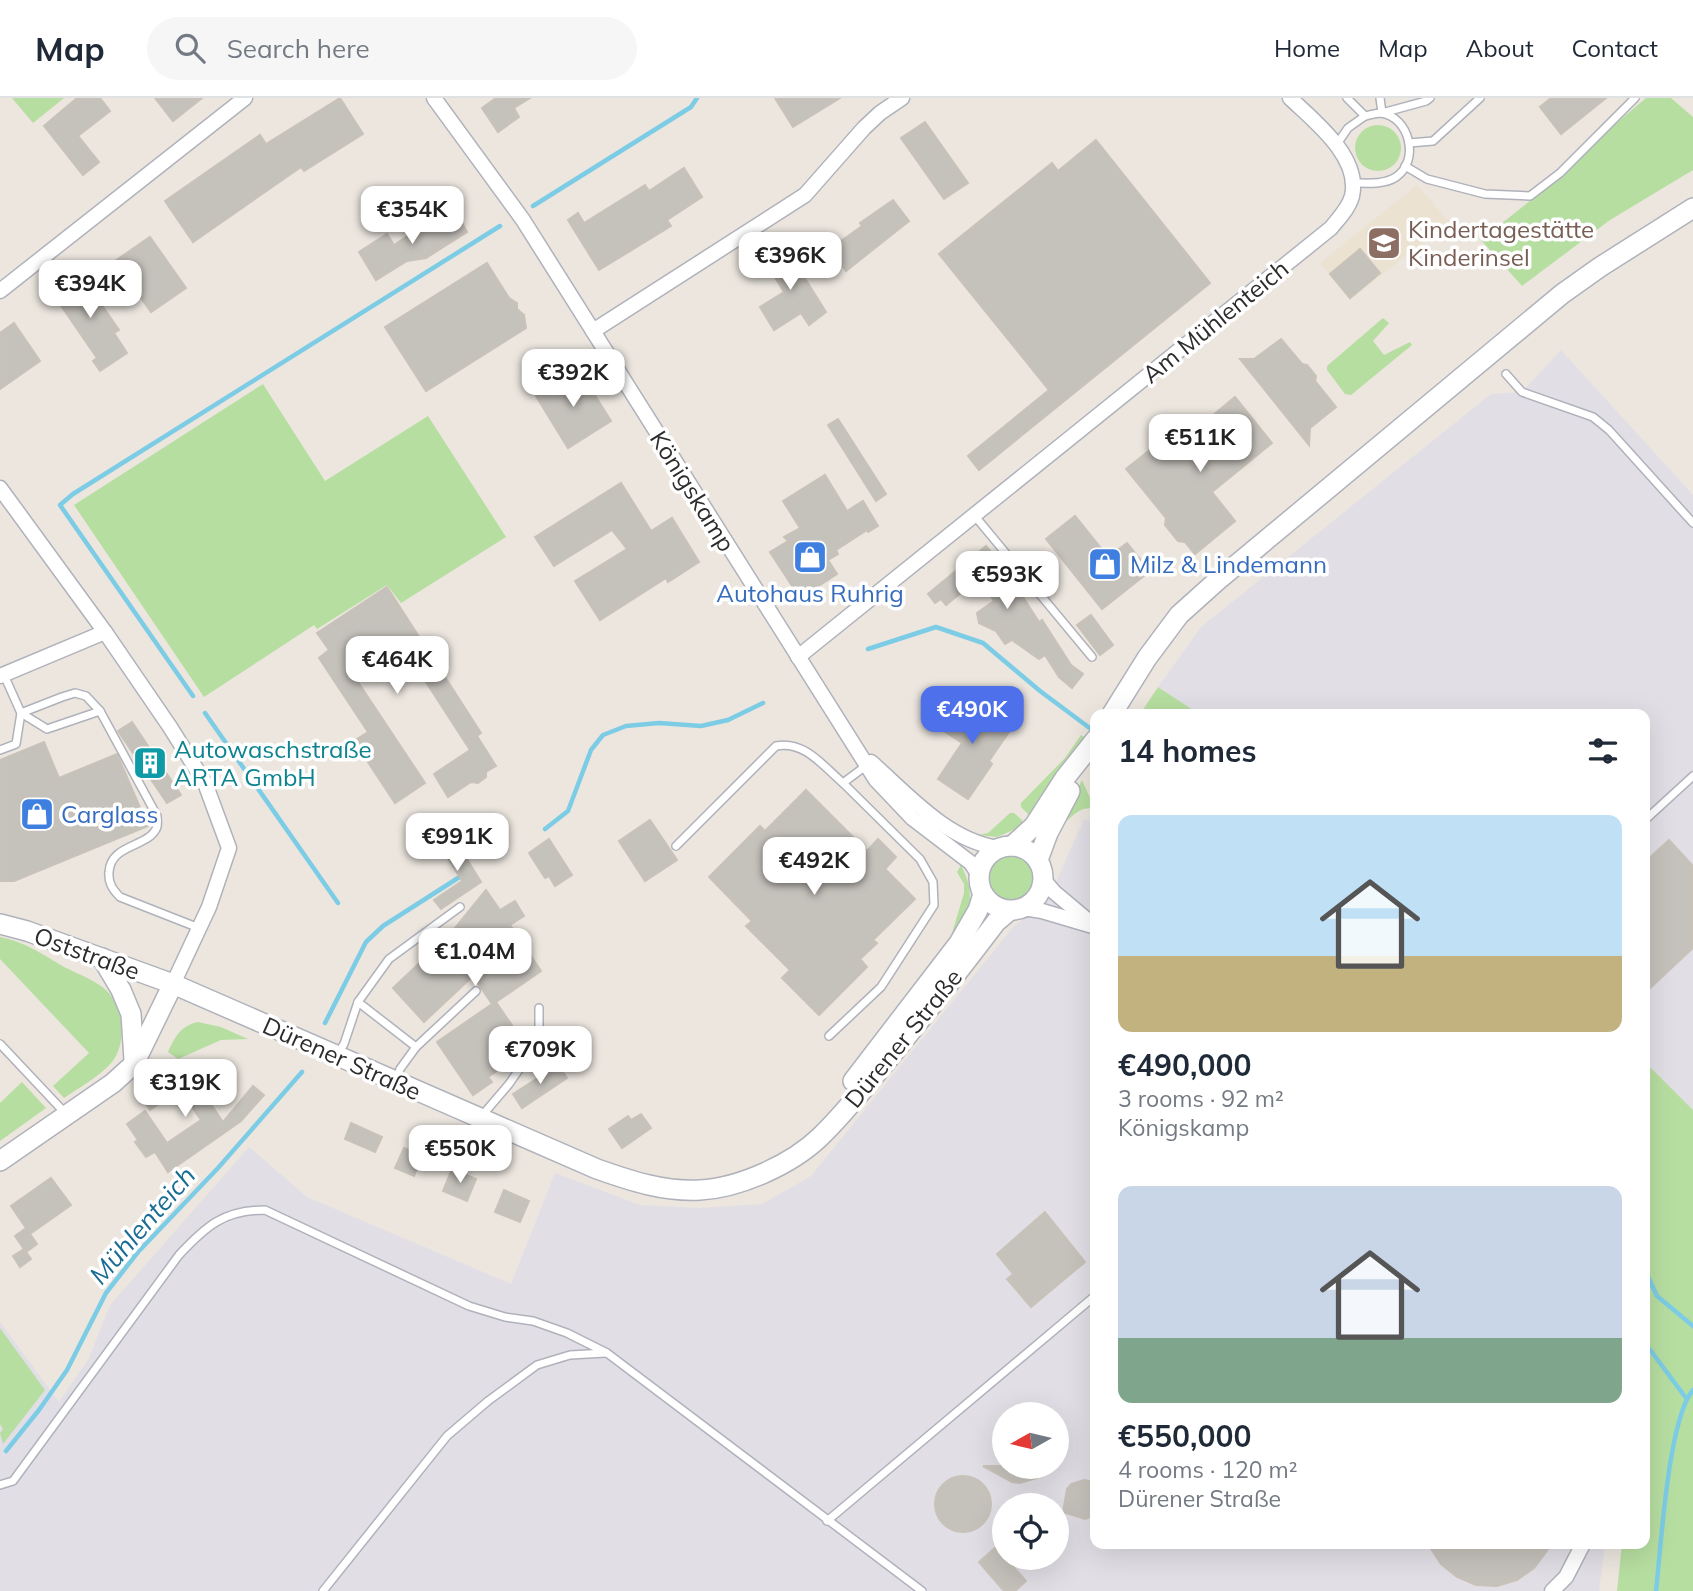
<!DOCTYPE html>
<meta charset="utf-8">
<style>
body{margin:0;font-family:Mulish,sans-serif;background:#f6f6f7;color:#1f2937;height:100vh;display:flex;flex-direction:column;font-size:26px;white-space:nowrap}
*{box-sizing:border-box;margin:0}
p{font-size:23px;color:#747a83}
.icon{flex:none;width:38px;height:38px;fill:none;stroke:currentColor;stroke-width:2;stroke-linecap:round;stroke-linejoin:round}
.map{position:relative;flex:1;overflow:hidden}
.details{position:absolute;left:1090px;top:611px;width:560px;height:840px;display:flex;flex-direction:column;background:#fff;border-radius:14px;box-shadow:0 7px 28px #0002}
.details>*{flex:none}
.needle{width:46px;rotate:262deg}
.fabs{position:absolute;left:992px;top:1304px;display:grid;gap:14px}
.fabs a{display:grid;place-items:center;width:77px;height:77px;border-radius:50%;background:#fff;box-shadow:0 7px 28px #0002;font-size:35px}
.price{position:absolute;translate:-50% -60px;padding:0 16px;border-radius:14px;background:#fff;color:#222;font-size:23px;line-height:46px;filter:drop-shadow(0 2px 4px #0008)}
.price::after{content:'';position:absolute;left:50%;top:42px;width:21px;height:16px;margin-left:-10px;background:inherit;clip-path:polygon(0 0,100% 0,50% 100%)}
.price.active{background:#4e70eb;color:#fff}
ul{padding:0;list-style:none}
li{display:grid;align-content:center;gap:14px;height:371px;padding:0 28px}
li span{display:grid;place-items:center;height:217px;border-radius:14px;color:#555}
li>.icon{margin-inline-start:auto}
span .icon{width:126px;height:126px;fill:#fffc;stroke-width:1}
li b{font-size:30px}
h2{display:flex;justify-content:space-between;align-items:center;height:84px;padding:0 28px;font-size:30px}
header{display:flex;align-items:center;gap:42px;box-sizing:border-box;height:98px;padding:0 35px;background:#fff;border-bottom:2px solid #e0e1e3}
header strong{font-size:33px}
nav{display:flex;gap:38px;margin-inline-start:auto;font-size:24px}
.search{width:490px;height:63px;background:#f6f6f7;display:flex;align-items:center;gap:18px;box-sizing:border-box;padding:0 24px;border-radius:38px;color:#747a83;font-size:26px}
.map>svg:first-child{display:block}
.industrial{fill:#e1dfe5;fill-rule:evenodd}
.education{fill:#ece2d1}
.green{fill:#b7dea1}
.lines{fill:none;stroke-linecap:round;stroke-linejoin:round}
.stream{stroke:#7ccce5;stroke-width:4.5}
.building{fill:#c5c1bb;stroke:#c8c2b9;stroke-width:2}
.service-casing{stroke:#b0b2bb;stroke-width:10}
.minor-casing{stroke:#b0b2bb;stroke-width:17}
.secondary-casing{stroke:#b0b2bb;stroke-width:22}
.service{stroke:#fff;stroke-width:7}
.minor{stroke:#fff;stroke-width:14}
.secondary{stroke:#fff;stroke-width:19}
.labels{text-anchor:middle;dominant-baseline:central;stroke-width:7;stroke-linejoin:round;paint-order:stroke}
.education-label{font-size:24px;fill:#785e54;stroke:#fff;text-anchor:start}
.street-label{font-size:24px;fill:#2c2c2c;stroke:#fff}
.shop-label{font-size:24px;fill:#366cbe;stroke:#fff;text-anchor:start}
.culture-label{font-size:24px;fill:#0d838f;stroke:#fff;text-anchor:start}
.water-label{font-size:26px;font-style:italic;fill:#196c93;stroke:#fff}
</style>
<header>
<strong>Map</strong>
<div class="search"><svg class="icon" aria-label="search" viewBox="0 0 24 24"><circle cx="10" cy="10" r="6"/><path d="M15 15l6 6"/></svg>Search here</div>
<nav><a>Home</a><a>Map</a><a>About</a><a>Contact</a></nav>
</header>
<div class="map">
<svg width="1693" height="1493" viewBox="0 0 1693 1493">
<rect width="100%" height="100%" fill="#ece6df"/>
<g class="industrial">
<path d="M1561,252L1693,397V1012L1645,964V616H1199L1158,589L1201,529L1491,296L1522,294Z"/>
<path d="M1084,721L1096,726V1446H1605L1599,1493H0V1224L59,1304L89,1260L110,1207L249,1049L307,1099L511,1186L555,1075L640,1107L700,1110L762,1106L811,1078L1014,828L1047,804ZM1004,1316H1057V1368H1004ZM1004,1407H1057V1460H1004Z"/>
</g>
<path class="education" d="M1417,87L1449,124L1350,202L1320,165Z"/>
<g class="green">
<path d="M12,0H64L33,25Z"/>
<path d="M1646,0H1671L1693,19V72L1610,122L1522,188L1481,142L1571,70L1587,50Z"/>
<circle cx="1378" cy="50" r="23"/>
<path d="M1383,220L1389,225L1373,243L1384,257L1410,244L1412,247L1351,297L1345,296L1327,272V268Z"/>
<path d="M263,286L325,383L428,318L506,439L401,505L387,487L317,531L314,527L204,599L74,407Z"/>
<path d="M1158,589L1199,616H1140Z"/>
<path d="M1081,637L1086,640L1031,719L1021,709V705L1065,660Z"/>
<path d="M1082,682L1095,711C1078,707 1068,723 1056,734Z"/>
<path d="M1010,715H1014L1022,722L1023,728L997,739L978,737L988,735Z"/>
<circle cx="1011" cy="779" r="24"/>
<path d="M961,767C980,804 966,820 947,852L964,795V786L957,774Z"/>
<path d="M0,839C23,843 44,857 64,869C78,876 95,882 107,893C124,910 127,945 112,964C99,979 80,989 64,1000L53,988L89,955L0,861Z"/>
<path d="M198,924L221,929L248,941L221,942L178,961L168,954C175,939 180,928 198,924Z"/>
<path d="M1645,964L1693,1012V1493H1617L1622,1446H1645Z"/>
<path d="M22,984L46,1010L0,1043V1005Z"/>
<path d="M0,1230L45,1292L3,1346L0,1335L3,1331L0,1326Z"/>
</g>
<g class="lines">
<g class="stream">
<path d="M533,108L691,9L697,0"/>
<path d="M868,551L936,529L983,545L1040,593L1095,634"/>
<path d="M193,598L60,407L73,396L500,128"/>
<path d="M205,615L338,805"/>
<path d="M545,731L568,713L591,652L603,637L626,628L659,625L701,628L728,622L763,605"/>
<path d="M325,925L366,844L383,828L458,780"/>
<path d="M1645,1172L1657,1198L1693,1228"/>
<path d="M1645,1245L1686,1300"/>
<path d="M6,1353L39,1312L67,1272L106,1195L138,1154L218,1070L302,974"/>
<path d="M1656,1493C1661,1450 1668,1321 1693,1292"/>
</g>
</g>
<g class="building">
<path d="M77,0H100L110,13L78,38L99,64L83,77L44,28Z"/>
<path d="M155,0H202L173,23Z"/>
<path d="M340,0L363,36L304,73L301,69L193,144L165,103L260,37L266,46Z"/>
<path d="M496,0H530L514,10L519,19L498,34L482,10Z"/>
<path d="M775,0H840L793,29Z"/>
<path d="M1551,0H1606L1561,36L1540,9Z"/>
<path d="M925,24L968,85L944,101L901,40Z"/>
<path d="M1096,42L1210,185L979,372L968,358L1049,292L939,156L1052,65L1058,73Z"/>
<path d="M684,70L702,99L667,122L671,128L599,172L568,122L578,115L584,125L645,87L649,93Z"/>
<path d="M893,102L909,123L846,173L830,151L862,128L860,125Z"/>
<path d="M455,113L467,134L426,160L407,163L376,182L359,154L387,136L394,147L412,135L414,139Z"/>
<path d="M150,139L186,190L151,214L115,163Z"/>
<path d="M784,147L826,214L809,227L801,215L774,232L760,209L784,194L763,160Z"/>
<path d="M1360,151L1380,175L1350,200L1330,176Z"/>
<path d="M487,165L509,200L517,205V211L524,217L526,230L426,293L385,229Z"/>
<path d="M79,174L119,232L114,235L127,255L100,273L93,263L97,260L51,193Z"/>
<path d="M14,225L40,263L0,291V235Z"/>
<path d="M1281,241L1302,266L1307,267L1316,278L1315,283L1336,309L1310,330L1309,347L1240,261H1254Z"/>
<path d="M579,272L611,323L568,350L536,298Z"/>
<path d="M1235,299L1272,345L1212,394L1235,423L1195,456L1185,444L1178,443L1165,427L1166,420L1126,371L1161,343L1170,353Z"/>
<path d="M838,321L886,396L876,403L828,327Z"/>
<path d="M825,377L847,413L863,403L878,428L868,434L867,432L836,452L838,456L828,462L837,476L800,500L770,454L788,443L784,439L800,430L783,403Z"/>
<path d="M621,385L651,433L672,420L699,464L668,484L666,480L600,522L575,483L627,451L612,432L554,468L535,439Z"/>
<path d="M1075,418L1108,459L1127,445L1150,473L1102,511L1046,441Z"/>
<path d="M986,448L1005,471L1039,524L1042,522L1071,567L1083,576L1072,590L1059,579L1045,557L1039,561L1012,542L1005,546L996,533L979,525L977,515L994,503L979,480L946,507L941,501L935,505L928,496Z"/>
<path d="M387,489L481,635L477,638L496,668L486,674V679L478,685L471,684L448,699L434,676L470,652L400,544L352,575L425,685L395,705L354,643L368,634L319,560L329,552L317,535Z"/>
<path d="M1091,517L1113,547L1100,557L1077,527Z"/>
<path d="M964,598L1011,631L989,663L992,666L968,701L938,681L962,645L941,631Z"/>
<path d="M132,624L181,697L167,705L118,633Z"/>
<path d="M44,644L59,680L117,656L148,728L14,783H0V662Z"/>
<path d="M806,692L867,753L878,741L896,759L885,771L915,801L873,842L877,845L860,861L867,869L819,917L782,880L790,872L746,828L752,823L709,779L760,728L765,733Z"/>
<path d="M650,722L677,762L645,783L619,743Z"/>
<path d="M452,737L481,784L441,811L434,802L462,783L439,745Z"/>
<path d="M549,741L572,777L555,788L549,778L545,780L529,755Z"/>
<path d="M1669,742L1693,768V850L1645,895V764Z"/>
<path d="M486,792L500,812L515,803L524,818L510,827L541,873L496,904L526,948L498,966L501,970L488,979L492,984L473,997L437,944L492,906L473,878L424,924L393,890L451,835Z"/>
<path d="M558,967L567,980L522,1010L513,996Z"/>
<path d="M186,969L223,1024L253,988L264,997L241,1023L168,1074L155,1054L146,1059L135,1044L138,1042L127,1026L145,1013L167,1045L201,1022L180,992L150,1012L137,994L162,976L166,982Z"/>
<path d="M641,1016L651,1030L622,1050L609,1031L628,1018L631,1022Z"/>
<path d="M351,1025L382,1039L375,1054L345,1041Z"/>
<path d="M404,1050L422,1058L414,1078L395,1070Z"/>
<path d="M452,1071L476,1081L467,1103L443,1093Z"/>
<path d="M51,1080L71,1107L30,1136L37,1146L26,1154L15,1138L26,1130L11,1108Z"/>
<path d="M504,1092L529,1103L520,1124L495,1114Z"/>
<path d="M1045,1114L1085,1164L1031,1209L1007,1181L1013,1176L997,1156Z"/>
<path d="M24,1151L31,1161L20,1169L13,1158Z"/>
<path d="M983,1368H1047L1037,1380L1020,1385L1012,1384Z"/>
<circle cx="963" cy="1406" r="28"/>
<path d="M1084,1382L1096,1384V1417L1085,1421L1063,1414L1067,1391L1071,1386Z"/>
<path d="M1428,1446H1552L1534,1470L1517,1482L1497,1488L1476,1487L1457,1479L1441,1466Z"/>
<path d="M996,1449L1026,1483L1015,1493H1004L979,1464Z"/>
</g>
<g class="lines">
<g class="service-casing">
<g id="service">
<path d="M1380,0L1382,15L1426,3L1430,0"/>
<path d="M1409,45L1433,43L1480,0"/>
<path d="M1337,46L1348,30L1365,18L1347,0"/>
<path d="M1405,68L1427,81L1485,96L1530,98L1560,75L1635,0"/>
<path d="M1353,85C1366,85 1384,87 1396,79C1420,63 1410,19 1381,15C1376,15 1370,17 1365,18"/>
<path d="M1506,276L1522,294L1593,319L1609,332L1693,425"/>
<path d="M974,417L1092,559"/>
<path d="M4,577L21,615L47,631L100,613"/>
<path d="M0,652L16,646L21,615L62,599L75,595L86,598L100,613L157,718C157,720 158,728 157,729C149,750 111,745 109,774C108,784 112,791 120,799L199,830"/>
<path d="M1645,722L1693,678"/>
<path d="M676,748L776,648C804,642 823,668 843,685L867,667"/>
<path d="M358,904L416,949L476,893"/>
<path d="M829,938L881,889L934,807L933,784L920,761L843,685"/>
<path d="M0,946L66,1016"/>
<path d="M337,957L344,946L358,904L389,861L460,809"/>
<path d="M396,983L400,971L416,949"/>
<path d="M480,1020L509,986L539,943V910"/>
<path d="M0,1387L13,1383L179,1157C206,1128 224,1112 265,1112L469,1208L505,1219L533,1223L567,1235L607,1255L922,1493"/>
<path d="M827,1423L1096,1197"/>
<path d="M323,1493L447,1338L488,1303L537,1267L570,1257L606,1255"/>
</g>
</g>
<g class="minor-casing">
<g id="minor">
<path d="M434,0L523,122L876,682L912,720L971,765L979,777"/>
<path d="M0,193L245,0"/>
<path d="M593,233L805,97L864,30L880,15L902,0"/>
<path d="M0,390L105,534L170,629L205,685L229,750L209,809L173,886"/>
<path d="M798,559L1331,130C1339,120 1349,110 1352,98C1361,59 1314,23 1290,0"/>
<path d="M0,578L105,534"/>
<path d="M871,664C908,697 948,743 999,750"/>
<path d="M1043,781L1054,794L1091,825"/>
<path d="M1024,810L1042,813L1096,829"/>
<path d="M1552,1493L1566,1479L1583,1446"/>
</g>
</g>
<g class="secondary-casing">
<g id="secondary">
<path d="M1112,616L1147,560L1179,517L1218,482L1562,196L1600,169L1693,110"/>
<circle cx="1011" cy="780" r="32"/>
<path d="M1012,748L1034,728L1065,680L1096,641"/>
<path d="M1038,762L1048,735L1070,693"/>
<path d="M0,826L27,833L173,886L597,1071C631,1083 664,1094 700,1092C740,1090 792,1066 820,1039C842,1018 861,994 880,971C920,923 958,874 996,824L1009,813"/>
<path d="M102,860L121,892L131,916L134,962"/>
<path d="M853,983L959,845L978,812L983,796"/>
<path d="M0,1063L113,985L134,966L173,886"/>
</g>
</g>
<use href="#service" class="service"/>
<use href="#minor" class="minor"/>
<use href="#secondary" class="secondary"/>
</g>
<defs>
<g id="school-square" transform="scale(1.75)"><rect x="-9" y="-9" width="18" height="18" rx="4" fill="#8d6e63" stroke="#fff"/><path d="M0-5L7-2L0 1L-7-2ZM-4 1L0 2.5L4 1V4Q0 6-4 4Z" fill="#fff"/></g>
<g id="shop-square" transform="scale(1.75)"><rect x="-9" y="-9" width="18" height="18" rx="4" fill="#3f7fe0" stroke="#fff"/><path d="M-5-2.5h2.3a2.7 3.5 0 0 1 5.4 0H5L5.5 6h-11ZM-1.5-2.5h3a1.5 2.3 0 0 0-3 0Z" fill="#fff"/></g>
<g id="building-square" transform="scale(1.75)"><rect x="-9" y="-9" width="18" height="18" rx="4" fill="#0f9aa8" stroke="#fff"/><path d="M-4-6H4V6H1V3H-1V6H-4ZM-2.5-4.3h1.7v1.8h-1.7ZM.8-4.3h1.7v1.8H.8ZM-2.5-1h1.7V.8h-1.7ZM.8-1h1.7V.8H.8Z" fill="#fff"/></g>
</defs>
<g fill-rule="evenodd">
<use href="#school-square" x="1384" y="145"/>
<use href="#shop-square" x="810" y="459"/>
<use href="#shop-square" x="1105" y="466"/>
<use href="#building-square" x="150" y="665"/>
<use href="#shop-square" x="37" y="716"/>
</g>
<g class="labels">
<g class="education-label">
<text x="1408" y="131">Kindertagestätte<tspan x="1408" dy="28">Kinderinsel</tspan></text>
</g>
<g class="street-label">
<text transform="translate(1215 223) rotate(-39)">Am Mühlenteich</text>
<text transform="translate(693 393) rotate(58)">Königskamp</text>
<text transform="translate(87 855) rotate(20)">Oststraße</text>
<text transform="translate(903 940) rotate(-51)">Dürener Straße</text>
<text transform="translate(342 960) rotate(24)">Dürener Straße</text>
</g>
<g class="shop-label">
<text x="1130" y="466">Milz &amp; Lindemann</text>
<text x="810" y="495" text-anchor="middle">Autohaus Ruhrig</text>
<text x="61" y="716">Carglass</text>
</g>
<g class="culture-label">
<text x="174" y="651">Autowaschstraße<tspan x="174" dy="28">ARTA GmbH</tspan></text>
</g>
<g class="water-label">
<text transform="translate(142 1127) rotate(-49)">Mühlenteich</text>
</g>
</g>
</svg>
<div class="fabs">
<a><svg class="needle" viewBox="-14 -14 28 28"><path d="M0-13l5 13h-10z" fill="#e53935"/><path d="M0 13l5-13h-10z" fill="#747a83"/></svg></a>
<a><svg class="icon" aria-label="locate" viewBox="0 0 24 24"><circle cx="12" cy="12" r="6"/><path d="M12 2v4M12 18v4M2 12h4M18 12h4"/></svg></a>
</div>
<b class="price" style="left:412px;top:148px">€354K</b>
<b class="price" style="left:790px;top:194px">€396K</b>
<b class="price" style="left:90px;top:222px">€394K</b>
<b class="price" style="left:573px;top:311px">€392K</b>
<b class="price" style="left:1200px;top:376px">€511K</b>
<b class="price" style="left:1007px;top:513px">€593K</b>
<b class="price" style="left:397px;top:598px">€464K</b>
<b class="price active" style="left:972px;top:648px">€490K</b>
<b class="price" style="left:457px;top:775px">€991K</b>
<b class="price" style="left:814px;top:799px">€492K</b>
<b class="price" style="left:475px;top:890px">€1.04M</b>
<b class="price" style="left:540px;top:988px">€709K</b>
<b class="price" style="left:185px;top:1021px">€319K</b>
<b class="price" style="left:460px;top:1087px">€550K</b>
<section class="details">
<h2>14 homes<svg class="icon" aria-label="filters" viewBox="0 0 24 24"><path d="M4 7h16M4 17h16"/><circle cx="9" cy="7" r="2"/><circle cx="15" cy="17" r="2"/></svg></h2>
<ul>
<li><span style="background:linear-gradient(#bfe0f5 65%,#c2b280 0)"><svg class="icon" aria-label="home" viewBox="0 0 24 24"><path d="M3 11l9-7 9 7M6 9v11h12V9"/></svg></span><div><b>€490,000</b><p>3 rooms · 92 m²</p><p>Königskamp</p></div></li>
<li><span style="background:linear-gradient(#c9d6e8 70%,#7fa58c 0)"><svg class="icon" aria-label="home" viewBox="0 0 24 24"><path d="M3 11l9-7 9 7M6 9v11h12V9"/></svg></span><div><b>€550,000</b><p>4 rooms · 120 m²</p><p>Dürener Straße</p></div></li>
</ul>
</section>
</div>
